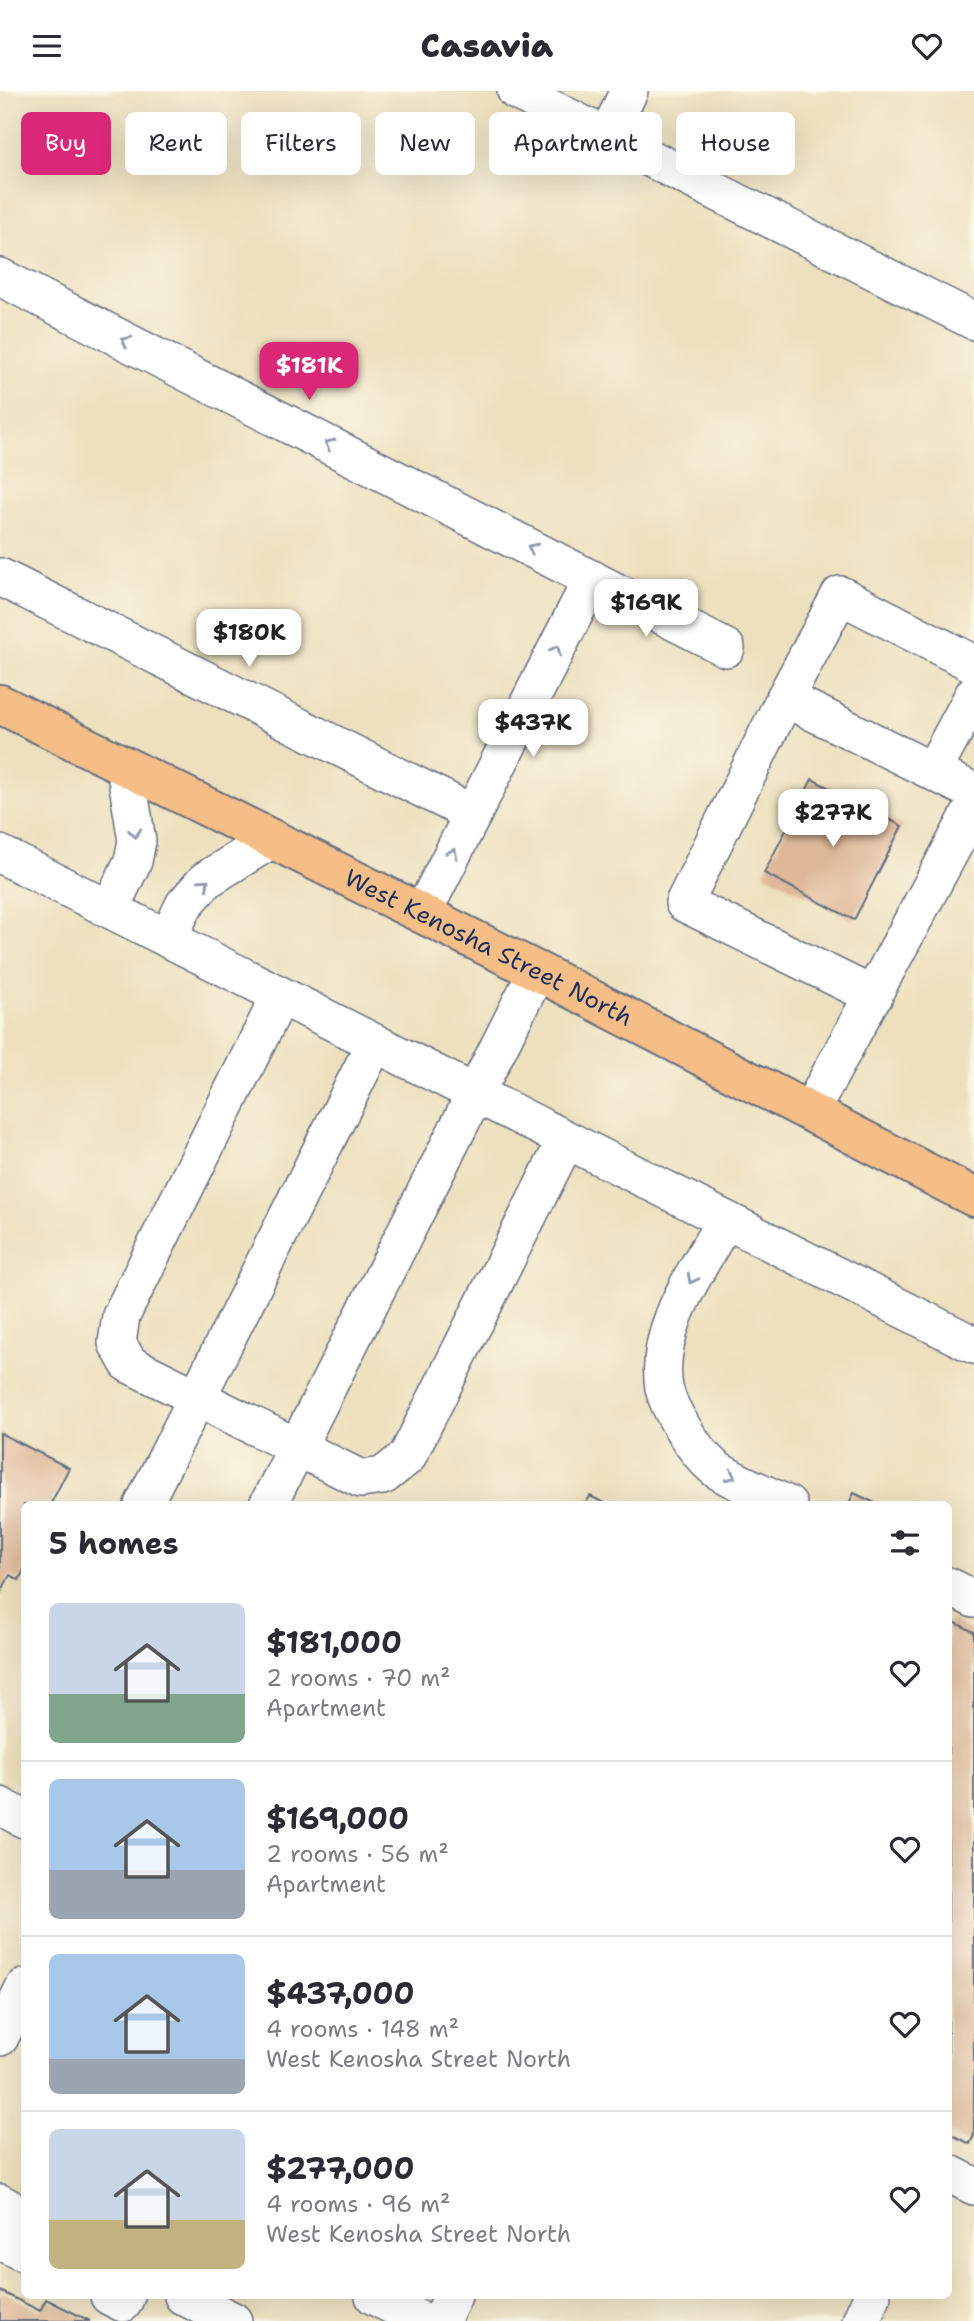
<!DOCTYPE html>
<meta charset="utf-8">
<style>
body{margin:0;font-family:"Shantell Sans",sans-serif;background:#f2f2f3;color:#2b2b33;height:100vh;display:flex;flex-direction:column;font-size:26px;white-space:nowrap}
*{box-sizing:border-box;margin:0}
p{font-size:23px;color:#7c7c81}
.icon{flex:none;width:38px;height:38px;fill:none;stroke:currentColor;stroke-width:2;stroke-linecap:round;stroke-linejoin:round}
.map{position:relative;flex:1;overflow:hidden}
.details{position:absolute;left:21px;top:1410px;width:931px;height:798px;display:flex;flex-direction:column;background:#fff;border-radius:10px;box-shadow:0 7px 28px #0002}
.details>*{flex:none}
.banner{position:absolute;left:21px;top:21px;width:933px;height:63px;display:flex;gap:14px}
.price{position:absolute;translate:-50% -60px;padding:0 16px;border-radius:14px;background:#fff;color:#222;font-size:23px;line-height:46px;filter:drop-shadow(0 2px 4px #0008)}
.price::after{content:'';position:absolute;left:50%;top:42px;width:21px;height:16px;margin-left:-10px;background:inherit;clip-path:polygon(0 0,100% 0,50% 100%)}
.price.active{background:#db2777;color:#fff}
ul{padding:0;list-style:none}
li{display:flex;align-items:center;gap:21px;height:175px;padding:0 28px}
li+li{border-top:2px solid #e1e1e2}
li span{display:grid;place-items:center;flex:none;width:196px;height:140px;border-radius:10px;color:#555}
li>.icon{margin-inline-start:auto}
span .icon{width:84px;height:84px;fill:#fffc;stroke-width:1}
li b{font-size:30px}
h2{display:flex;justify-content:space-between;align-items:center;height:84px;padding:0 28px;font-size:30px}
.tag{padding:0 24px;border-radius:10px;background:#fff;box-shadow:0 7px 28px #0002;font-size:24px;line-height:63px}
.tag.active{background:#db2777;color:#fff}
header{display:flex;justify-content:space-between;align-items:center;height:91px;padding:0 28px;background:#fff;font-size:32px;font-weight:800}
.map>svg:first-child{display:block}
.building{fill:#deb898}
.lines{fill:none;stroke-linecap:round;stroke-linejoin:round}
.minor-casing{stroke:#646d80;stroke-width:40}
.major-casing{stroke:#646d80;stroke-width:42}
.minor{stroke:#fff;stroke-width:37}
.major{stroke:#f6be87;stroke-width:38}
.oneway{stroke:#8d97ae}
.labels{text-anchor:middle;dominant-baseline:central;stroke-width:5;stroke-linejoin:round;paint-order:stroke}
.street-label{font-size:24px;fill:#1b2f5e;stroke:#fcf5e5}
</style>
<header><svg class="icon" aria-label="menu" viewBox="0 0 24 24"><path d="M4 6h16M4 12h16M4 18h16"/></svg>Casavia<svg class="icon" aria-label="heart" viewBox="0 0 24 24"><path d="M12 20l-8-8c-3-5 5-10 8-4 3-6 11-1 8 4z"/></svg></header>
<div class="map">
<svg width="974" height="2230" viewBox="0 0 974 2230">
<rect width="100%" height="100%" fill="#fcf5e5"/>
<filter id="ink" filterUnits="userSpaceOnUse"><feTurbulence type="fractalNoise" baseFrequency=".0143" numOctaves="2"/><feDisplacementMap in="SourceGraphic" scale="14" xChannelSelector="R" yChannelSelector="G"/><feConvolveMatrix kernelMatrix="1 2 1 2 8 2 1 2 1" color-interpolation-filters="sRGB"/></filter>
<filter id="wash" filterUnits="userSpaceOnUse"><feTurbulence type="fractalNoise" baseFrequency=".00686" numOctaves="4" result="noise"/><feDisplacementMap in="SourceGraphic" scale="28" xChannelSelector="R" yChannelSelector="G"/><feGaussianBlur stdDeviation="1.57" result="paint"/><feColorMatrix in="noise" values="0 0 0 0 0 0 0 0 0 0 0 0 0 0 0 0 0 1.4 0 .05"/><feComposite in="paint" operator="in"/></filter>
<g filter="url(#wash)">
<rect width="100%" height="100%" fill="#ede0be"/>
<g id="blocks">
<g class="building">
<path d="M812,688L902,735L854,829L764,782Z"/>
<path d="M0,1342L69,1377L50,1414H24V1479L19,1489L10,1484L0,1503Z"/>
<path d="M854,1402L879,1414H848Z"/>
<path d="M590,1405L608,1414H585Z"/>
<path d="M948,1528L974,1541V2044L970,2053L948,2042Z"/>
<path d="M0,2200L40,2220L46,2208L90,2230H0Z"/>
</g>
</g>
</g>
<g filter="url(#ink)">
<use href="#blocks" fill-opacity="0" stroke="#646d80" stroke-width="2"/>
<g class="lines">
<g class="minor-casing">
<g id="minor">
<path d="M516,0L974,230"/>
<path d="M607,46L629,0"/>
<path d="M0,186L726,557"/>
<path d="M0,486L473,723"/>
<path d="M785,607L974,701"/>
<path d="M933,680L974,603"/>
<path d="M0,763L974,1254"/>
<path d="M110,818L133,770L137,750L125,675"/>
<path d="M422,823L592,488"/>
<path d="M168,848L184,814L206,789L272,748"/>
<path d="M280,905L121,1225L117,1252L129,1273L361,1388L383,1385L407,1366L566,1049"/>
<path d="M874,905L684,812L785,607L840,504L974,573"/>
<path d="M810,1021L974,716"/>
<path d="M725,1129C698,1179 654,1237 664,1297C667,1310 675,1325 682,1336C691,1351 702,1367 716,1378C734,1391 767,1403 788,1414"/>
<path d="M143,1414L375,952"/>
<path d="M268,1414L537,880"/>
<path d="M948,1495L974,1508"/>
<path d="M0,1715L24,1728"/>
<path d="M0,1946L24,1897"/>
<path d="M948,2082L974,2095"/>
<path d="M0,2112L24,2125"/>
<path d="M0,2150L24,2162"/>
<path d="M109,2205L123,2212L126,2205"/>
<path d="M183,2205L233,2230"/>
<path d="M374,2205L423,2230"/>
<path d="M441,2230L453,2205"/>
<path d="M861,2230L872,2205"/>
</g>
</g>
<g class="major-casing">
<g id="major">
<path id="s1" d="M0,613L537,880L974,1106"/>
</g>
</g>
<use href="#minor" class="minor"/>
<use href="#major" class="major"/>
</g>
<defs><path id="oneway-chevron" d="M-2-3.5L2.5 0L-2 3.5" fill="none" stroke-width="1.6" stroke-linecap="round" stroke-linejoin="round" transform="scale(1.75)"/></defs>
<g class="oneway">
<use href="#oneway-chevron" transform="translate(126 250) rotate(-153)"/>
<use href="#oneway-chevron" transform="translate(329 353) rotate(-153)"/>
<use href="#oneway-chevron" transform="translate(532 457) rotate(-153)"/>
<use href="#oneway-chevron" transform="translate(556 559) rotate(-63)"/>
<use href="#oneway-chevron" transform="translate(135 742) rotate(84)"/>
<use href="#oneway-chevron" transform="translate(453 762) rotate(-63)"/>
<use href="#oneway-chevron" transform="translate(205 792) rotate(-42)"/>
<use href="#oneway-chevron" transform="translate(692 1188) rotate(118)"/>
<use href="#oneway-chevron" transform="translate(731 1385) rotate(27)"/>
</g>
</g>
<g class="labels">
<g class="street-label">
<text stroke="none"><textPath href="#s1" startOffset="546">West Kenosha Street North</textPath></text>
</g>
</g>
</svg>
<b class="price active" style="left:309px;top:311px">$181K</b>
<b class="price" style="left:646px;top:548px">$169K</b>
<b class="price" style="left:249px;top:578px">$180K</b>
<b class="price" style="left:533px;top:668px">$437K</b>
<b class="price" style="left:833px;top:758px">$277K</b>
<div class="banner">
<a class="tag active">Buy</a>
<a class="tag">Rent</a>
<a class="tag">Filters</a>
<a class="tag">New</a>
<a class="tag">Apartment</a>
<a class="tag">House</a>
</div>
<section class="details">
<h2>5 homes<svg class="icon" aria-label="filters" viewBox="0 0 24 24"><path d="M4 7h16M4 17h16"/><circle cx="9" cy="7" r="2"/><circle cx="15" cy="17" r="2"/></svg></h2>
<ul>
<li><span style="background:linear-gradient(#c9d6e8 65%,#7fa58c 0)"><svg class="icon" aria-label="home" viewBox="0 0 24 24"><path d="M3 11l9-7 9 7M6 9v11h12V9"/></svg></span><div><b>$181,000</b><p>2 rooms · 70 m²</p><p>Apartment</p></div><svg class="icon" aria-label="heart" viewBox="0 0 24 24"><path d="M12 20l-8-8c-3-5 5-10 8-4 3-6 11-1 8 4z"/></svg></li>
<li><span style="background:linear-gradient(#a9c7e8 65%,#9aa5b1 0)"><svg class="icon" aria-label="home" viewBox="0 0 24 24"><path d="M3 11l9-7 9 7M6 9v11h12V9"/></svg></span><div><b>$169,000</b><p>2 rooms · 56 m²</p><p>Apartment</p></div><svg class="icon" aria-label="heart" viewBox="0 0 24 24"><path d="M12 20l-8-8c-3-5 5-10 8-4 3-6 11-1 8 4z"/></svg></li>
<li><span style="background:linear-gradient(#a9c7e8 75%,#9aa5b1 0)"><svg class="icon" aria-label="home" viewBox="0 0 24 24"><path d="M3 11l9-7 9 7M6 9v11h12V9"/></svg></span><div><b>$437,000</b><p>4 rooms · 148 m²</p><p>West Kenosha Street North</p></div><svg class="icon" aria-label="heart" viewBox="0 0 24 24"><path d="M12 20l-8-8c-3-5 5-10 8-4 3-6 11-1 8 4z"/></svg></li>
<li><span style="background:linear-gradient(#c9d6e8 65%,#c2b280 0)"><svg class="icon" aria-label="home" viewBox="0 0 24 24"><path d="M3 11l9-7 9 7M6 9v11h12V9"/></svg></span><div><b>$277,000</b><p>4 rooms · 96 m²</p><p>West Kenosha Street North</p></div><svg class="icon" aria-label="heart" viewBox="0 0 24 24"><path d="M12 20l-8-8c-3-5 5-10 8-4 3-6 11-1 8 4z"/></svg></li>
</ul>
</section>
</div>
